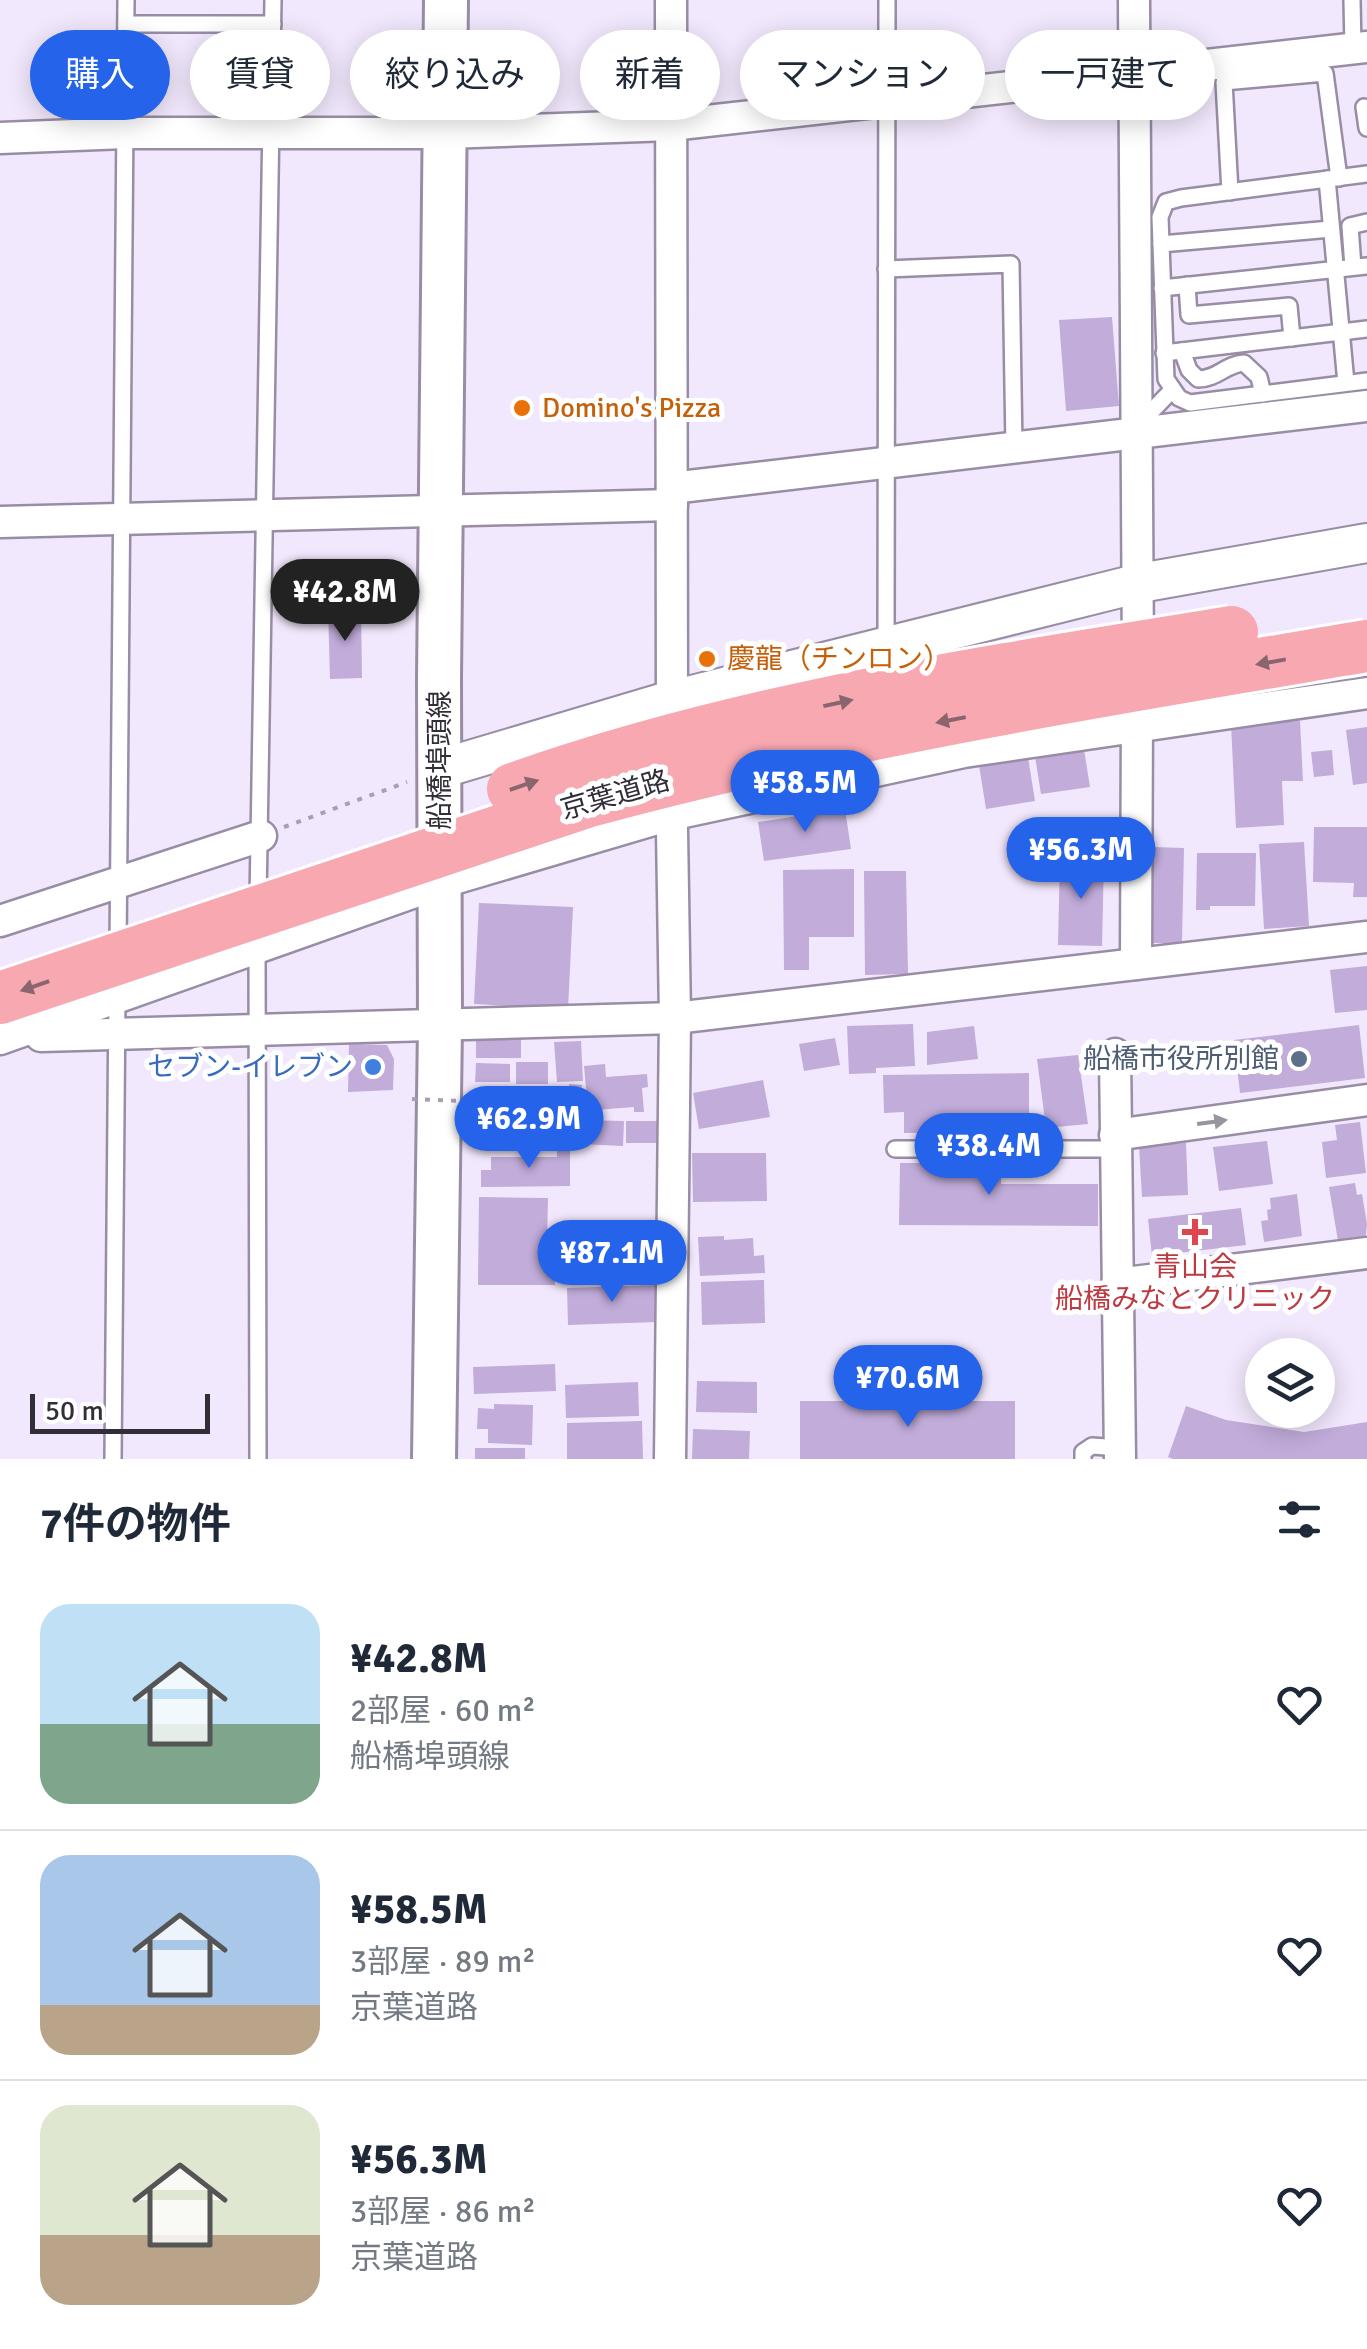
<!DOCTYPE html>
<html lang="ja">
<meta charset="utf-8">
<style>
body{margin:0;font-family:Signika,"Noto Sans JP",sans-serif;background:#f2f2f3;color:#1f2937;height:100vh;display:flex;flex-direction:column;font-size:38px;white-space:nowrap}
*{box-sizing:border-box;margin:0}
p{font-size:32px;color:#747a83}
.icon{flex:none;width:55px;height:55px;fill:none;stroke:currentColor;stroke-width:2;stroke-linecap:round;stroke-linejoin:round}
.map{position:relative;height:1459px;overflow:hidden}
.drawer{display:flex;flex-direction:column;background:#fff;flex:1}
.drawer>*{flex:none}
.guide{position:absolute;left:30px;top:30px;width:1308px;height:90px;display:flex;gap:20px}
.buttons{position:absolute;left:1245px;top:1338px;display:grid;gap:20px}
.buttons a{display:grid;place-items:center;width:90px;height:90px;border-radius:50%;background:#fff;box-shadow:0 5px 25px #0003;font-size:50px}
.scale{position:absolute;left:30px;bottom:25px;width:180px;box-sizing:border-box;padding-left:10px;border:5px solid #322e38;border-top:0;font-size:28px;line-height:35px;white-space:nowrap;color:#322e38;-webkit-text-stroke:8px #fff;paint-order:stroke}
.price{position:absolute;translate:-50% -85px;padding:0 22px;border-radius:35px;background:#2563eb;color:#fff;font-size:32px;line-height:65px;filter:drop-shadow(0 2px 5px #0008)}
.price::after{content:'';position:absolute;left:50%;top:60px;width:30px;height:22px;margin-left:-15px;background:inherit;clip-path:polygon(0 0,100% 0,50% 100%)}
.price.on{background:#222;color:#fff}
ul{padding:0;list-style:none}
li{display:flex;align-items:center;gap:30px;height:250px;padding:0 40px}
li+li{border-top:2px solid #e0e1e3}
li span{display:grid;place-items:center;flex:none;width:280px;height:200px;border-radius:30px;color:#555}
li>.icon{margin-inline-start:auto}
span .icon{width:120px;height:120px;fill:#fffc;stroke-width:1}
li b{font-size:42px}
h2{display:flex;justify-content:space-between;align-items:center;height:120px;padding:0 40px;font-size:42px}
.pill{padding:0 35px;border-radius:45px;background:#fff;box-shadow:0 5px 25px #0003;font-size:35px;line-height:90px}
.pill.on{background:#2563eb;color:#fff}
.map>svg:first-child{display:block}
.building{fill:#c1acda}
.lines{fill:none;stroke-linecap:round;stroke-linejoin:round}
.service-casing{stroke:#988da5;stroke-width:20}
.minor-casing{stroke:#988da5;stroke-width:35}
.tertiary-casing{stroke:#988da5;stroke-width:42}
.secondary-casing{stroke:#988da5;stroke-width:48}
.path{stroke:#a8a0b1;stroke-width:4;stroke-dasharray:5 8;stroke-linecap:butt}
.service{stroke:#fff;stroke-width:15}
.minor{stroke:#fff;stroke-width:30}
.tertiary{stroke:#fff;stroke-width:38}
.secondary{stroke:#fff;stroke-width:42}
.motorway-bridge-casing{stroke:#fff;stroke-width:58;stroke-linecap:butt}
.path-bridge{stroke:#a8a0b1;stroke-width:4;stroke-dasharray:5 8;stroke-linecap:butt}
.motorway-bridge{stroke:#f7a8b1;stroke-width:52}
.oneway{fill:#8b656e}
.oneway2{fill:#98969c}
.food-dot{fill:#e8710a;stroke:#fff;stroke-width:4}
.service-dot{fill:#5c6f8a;stroke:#fff;stroke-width:4}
.shop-dot{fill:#3f7fe0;stroke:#fff;stroke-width:4}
.health-dot{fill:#e0444e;stroke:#fff;stroke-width:4}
.labels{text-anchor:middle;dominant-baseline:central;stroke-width:10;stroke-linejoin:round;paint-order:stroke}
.food-label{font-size:28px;fill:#c56008;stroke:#fff;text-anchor:start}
.street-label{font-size:28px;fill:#322e38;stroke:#fff}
.service-label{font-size:28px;fill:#4e5e75;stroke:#fff;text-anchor:end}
.shop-label{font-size:28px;fill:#366cbe;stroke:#fff;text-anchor:end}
.health-label{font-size:28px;fill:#be3a42;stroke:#fff}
</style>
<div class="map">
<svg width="1367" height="1459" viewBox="0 0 1367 1459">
<rect width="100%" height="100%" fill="#f2e8fd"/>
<g class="building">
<path d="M1112,317L1119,406L1066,411L1059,320Z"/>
<path d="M328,609H361L362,678L330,679Z"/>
<path d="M1300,721L1303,781H1282L1284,825L1236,828L1231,724Z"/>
<path d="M1367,727V783L1353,785L1346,730Z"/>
<path d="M1083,743L1090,787L1041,794L1034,750Z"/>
<path d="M1332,750L1334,775L1314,777L1311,752Z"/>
<path d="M1028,757L1035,801L986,809L979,765Z"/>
<path d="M845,809L851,849L764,861L758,822Z"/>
<path d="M1314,827H1367V897H1353L1354,883L1313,882Z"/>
<path d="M1304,842L1309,926L1264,929L1259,844Z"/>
<path d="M1153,847L1184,848L1182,943H1151Z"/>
<path d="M1197,853H1256L1255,906H1210V910H1196Z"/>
<path d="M1060,858L1104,859L1102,946L1058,945Z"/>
<path d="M854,869V937H809V970H784L783,870Z"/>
<path d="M864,871H906L908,974L865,975Z"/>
<path d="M479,903L573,907L568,1009L474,1004Z"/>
<path d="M1367,966V1010L1335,1013L1330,970Z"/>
<path d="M913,1024L915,1066L876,1068V1073L849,1074L847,1026Z"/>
<path d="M1359,1025L1365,1078L1240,1093L1234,1040Z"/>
<path d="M974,1026L978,1059L927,1065V1032Z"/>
<path d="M476,1036L521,1037V1058H476Z"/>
<path d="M835,1038L840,1065L804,1071L799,1044Z"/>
<path d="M581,1041L583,1081L557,1082L554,1042Z"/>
<path d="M349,1044L387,1045L394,1059L393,1090L348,1092Z"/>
<path d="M1078,1055L1088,1124L1046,1128L1037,1059Z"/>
<rect x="516" y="1062" width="32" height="22"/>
<path d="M476,1063L510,1064V1082H475Z"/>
<path d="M605,1064L606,1077L647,1074L648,1087L642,1088L644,1112H634V1107L596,1110L595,1098L587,1099L584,1066Z"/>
<path d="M1029,1073V1131L904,1133V1112L884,1113L883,1075Z"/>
<path d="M763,1080L770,1117L699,1129L693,1093Z"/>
<path d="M569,1084L582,1085L581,1100L568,1099Z"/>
<path d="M481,1096H558V1137L481,1136Z"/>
<path d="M566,1107H581L580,1120L565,1119Z"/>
<path d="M582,1120L624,1121L623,1146L581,1144Z"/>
<rect x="626" y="1121" width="34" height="22"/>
<path d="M1360,1122L1366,1173L1326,1178L1322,1142L1337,1140L1335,1125Z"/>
<path d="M1267,1141L1273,1184L1219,1191L1213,1147Z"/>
<path d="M1186,1143L1188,1195L1142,1197L1139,1146Z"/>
<path d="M557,1145H570V1186L481,1187V1170H491V1157H557Z"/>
<path d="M692,1153H766L767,1201L693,1202Z"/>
<path d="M900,1163H1001V1184H1098V1226L899,1225Z"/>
<path d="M1355,1183L1357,1195L1362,1194L1367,1224L1365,1242L1339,1247L1329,1187Z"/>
<path d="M1297,1194L1302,1236L1264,1242L1261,1221L1268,1220L1267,1210L1271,1209L1270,1198Z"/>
<path d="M479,1197L548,1198L547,1241H556L555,1285H478Z"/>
<path d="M1241,1208L1246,1245L1152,1256L1148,1219Z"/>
<path d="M724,1236V1240L753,1238L754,1256L764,1255L765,1273L700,1276L698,1237Z"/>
<path d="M764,1280L765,1323L702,1325L701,1282Z"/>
<path d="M656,1285L657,1322L568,1325L567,1288Z"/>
<path d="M555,1364L556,1391L474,1394L473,1367Z"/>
<path d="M697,1381L757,1382V1413L696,1412Z"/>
<path d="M638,1382L639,1416L566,1418L565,1385Z"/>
<rect x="800" y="1401" width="215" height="58"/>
<path d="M494,1404L533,1405L532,1445L488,1443V1429H477L478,1408L494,1409Z"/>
<path d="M1186,1406L1226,1420L1304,1432L1367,1422V1459H1173L1168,1457Z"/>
<path d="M642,1421L643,1459H567V1423Z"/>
<path d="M693,1429L750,1431L749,1459H692Z"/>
<rect x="475" y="1448" width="50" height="11"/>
</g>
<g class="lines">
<g class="service-casing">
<g id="service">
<path d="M1352,0L1353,48"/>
<path d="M126,24H273"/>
<path d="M1364,107L1367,128"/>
<path d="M1367,174L1181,198L1166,202L1160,217L1166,379L1179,398L1190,403L1367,381"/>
<path d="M1327,179L1346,383"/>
<path d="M1230,192L1224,82L1325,73L1339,178"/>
<path d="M1161,244L1331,229"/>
<path d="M1353,267L1350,226L1367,222"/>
<path d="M886,269L1011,264L1014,448"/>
<path d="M1187,285L1189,315L1289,306L1292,338"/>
<path d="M1162,288L1367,266"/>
<path d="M1182,351L1189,370L1198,379C1217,379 1226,364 1244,363L1259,377L1263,394"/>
<path d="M1164,353L1367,329"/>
<path d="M1136,414L1150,413L1172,390"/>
<path d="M886,645L887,0"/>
<path d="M258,901L273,0"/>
<path d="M257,944L258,1459"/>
<path d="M118,951L126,0"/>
<path d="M895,1149H1115"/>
<path d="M113,1459L117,994"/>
<path d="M1083,1459V1452L1092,1446L1120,1448"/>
</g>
</g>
<g class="minor-casing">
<g id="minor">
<path d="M671,0L672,722"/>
<path d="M1134,0L1138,662"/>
<path d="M0,138L125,133H446L671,125L1367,47"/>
<path d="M672,488L1367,406"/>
<path d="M0,522L672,505"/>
<path d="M0,921L261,836"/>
<path d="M1136,964L1137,708"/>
<path d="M41,1036L675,1018L1367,937"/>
<path d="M0,1039L440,883L670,815L964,752L1367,693"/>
<path d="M1115,1054L1120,1459"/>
<path d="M1115,1135L1367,1100"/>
<path d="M1117,1284L1367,1253"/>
<path d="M670,1459L675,1018L671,768"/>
</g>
</g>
<g class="tertiary-casing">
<path id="tertiary" d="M440,769L672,700L1140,583L1367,543"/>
</g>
<g class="secondary-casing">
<path id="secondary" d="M434,1459L440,1026L439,680L446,0"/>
</g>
<path class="path" d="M284,827L407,782"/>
<use href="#service" class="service"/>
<use href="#minor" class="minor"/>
<use href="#tertiary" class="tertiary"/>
<use href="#secondary" class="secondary"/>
<g class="motorway-bridge-casing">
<g id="motorway-bridge">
<path d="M513,789C744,707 992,671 1232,632"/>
<path d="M0,998L586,802C842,732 1106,690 1367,646"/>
</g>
</g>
<path class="path-bridge" d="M412,1099L460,1101"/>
<use href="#motorway-bridge" class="motorway-bridge"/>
</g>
<defs><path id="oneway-solid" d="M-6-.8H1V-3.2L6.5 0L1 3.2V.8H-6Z" transform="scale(2.5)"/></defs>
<g class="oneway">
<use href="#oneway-solid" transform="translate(1271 662) rotate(170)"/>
<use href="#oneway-solid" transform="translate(838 703) rotate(-12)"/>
<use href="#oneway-solid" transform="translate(951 720) rotate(169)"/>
<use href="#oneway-solid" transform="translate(524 785) rotate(-19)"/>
<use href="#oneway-solid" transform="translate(35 986) rotate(161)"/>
</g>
<use class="oneway2" href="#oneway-solid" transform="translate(1212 1122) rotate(-8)"/>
<g class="food-dot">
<circle cx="522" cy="408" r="10"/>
<circle cx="707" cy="659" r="10"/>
</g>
<circle class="service-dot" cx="1299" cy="1059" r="10"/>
<circle class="shop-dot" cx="373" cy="1067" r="10"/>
<path class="health-dot" d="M1190 1217h10v10h10v10h-10v10h-10v-10h-10v-10h10z"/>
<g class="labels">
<g class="food-label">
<text x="542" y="408">Domino's Pizza</text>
<text x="727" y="659">慶龍（チンロン）</text>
</g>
<g class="street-label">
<text transform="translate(440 760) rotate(-90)">船橋埠頭線</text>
<text transform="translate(615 795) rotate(-16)">京葉道路</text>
</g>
<g class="service-label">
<text x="1279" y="1059">船橋市役所別館</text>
</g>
<g class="shop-label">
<text x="353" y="1067">セブン-イレブン</text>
</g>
<g class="health-label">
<text x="1195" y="1267">青山会<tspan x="1195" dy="32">船橋みなとクリニック</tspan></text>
</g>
</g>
</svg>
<div class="buttons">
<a><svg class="icon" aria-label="layers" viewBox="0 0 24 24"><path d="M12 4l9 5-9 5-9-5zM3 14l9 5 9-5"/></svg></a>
</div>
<div class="scale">50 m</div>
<b class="price on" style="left:345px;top:644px">¥42.8M</b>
<b class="price" style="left:805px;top:835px">¥58.5M</b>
<b class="price" style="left:1081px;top:902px">¥56.3M</b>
<b class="price" style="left:529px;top:1171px">¥62.9M</b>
<b class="price" style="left:989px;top:1198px">¥38.4M</b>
<b class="price" style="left:612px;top:1305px">¥87.1M</b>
<b class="price" style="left:908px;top:1430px">¥70.6M</b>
<div class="guide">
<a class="pill on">購入</a>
<a class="pill">賃貸</a>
<a class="pill">絞り込み</a>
<a class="pill">新着</a>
<a class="pill">マンション</a>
<a class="pill">一戸建て</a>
</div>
</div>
<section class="drawer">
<h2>7件の物件<svg class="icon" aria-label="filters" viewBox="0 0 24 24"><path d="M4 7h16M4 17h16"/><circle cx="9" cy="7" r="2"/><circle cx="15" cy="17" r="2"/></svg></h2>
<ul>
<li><span style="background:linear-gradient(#bfe0f5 60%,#7fa58c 0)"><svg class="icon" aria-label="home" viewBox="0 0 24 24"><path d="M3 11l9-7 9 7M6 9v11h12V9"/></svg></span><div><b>¥42.8M</b><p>2部屋 · 60 m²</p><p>船橋埠頭線</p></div><svg class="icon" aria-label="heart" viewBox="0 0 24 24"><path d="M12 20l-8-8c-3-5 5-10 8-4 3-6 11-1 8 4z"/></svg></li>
<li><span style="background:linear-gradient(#a9c7e8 75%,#b9a48a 0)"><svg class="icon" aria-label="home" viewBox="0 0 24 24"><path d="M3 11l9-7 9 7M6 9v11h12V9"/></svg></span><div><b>¥58.5M</b><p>3部屋 · 89 m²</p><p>京葉道路</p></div><svg class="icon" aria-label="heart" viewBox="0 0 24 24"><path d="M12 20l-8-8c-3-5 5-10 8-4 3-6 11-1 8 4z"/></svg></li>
<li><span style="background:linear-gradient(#dfe7d0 65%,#b9a48a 0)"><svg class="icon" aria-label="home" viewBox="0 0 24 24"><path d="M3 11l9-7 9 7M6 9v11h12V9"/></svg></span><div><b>¥56.3M</b><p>3部屋 · 86 m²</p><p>京葉道路</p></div><svg class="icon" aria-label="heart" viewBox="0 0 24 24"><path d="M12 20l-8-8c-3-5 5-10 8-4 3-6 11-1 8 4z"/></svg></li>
</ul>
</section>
